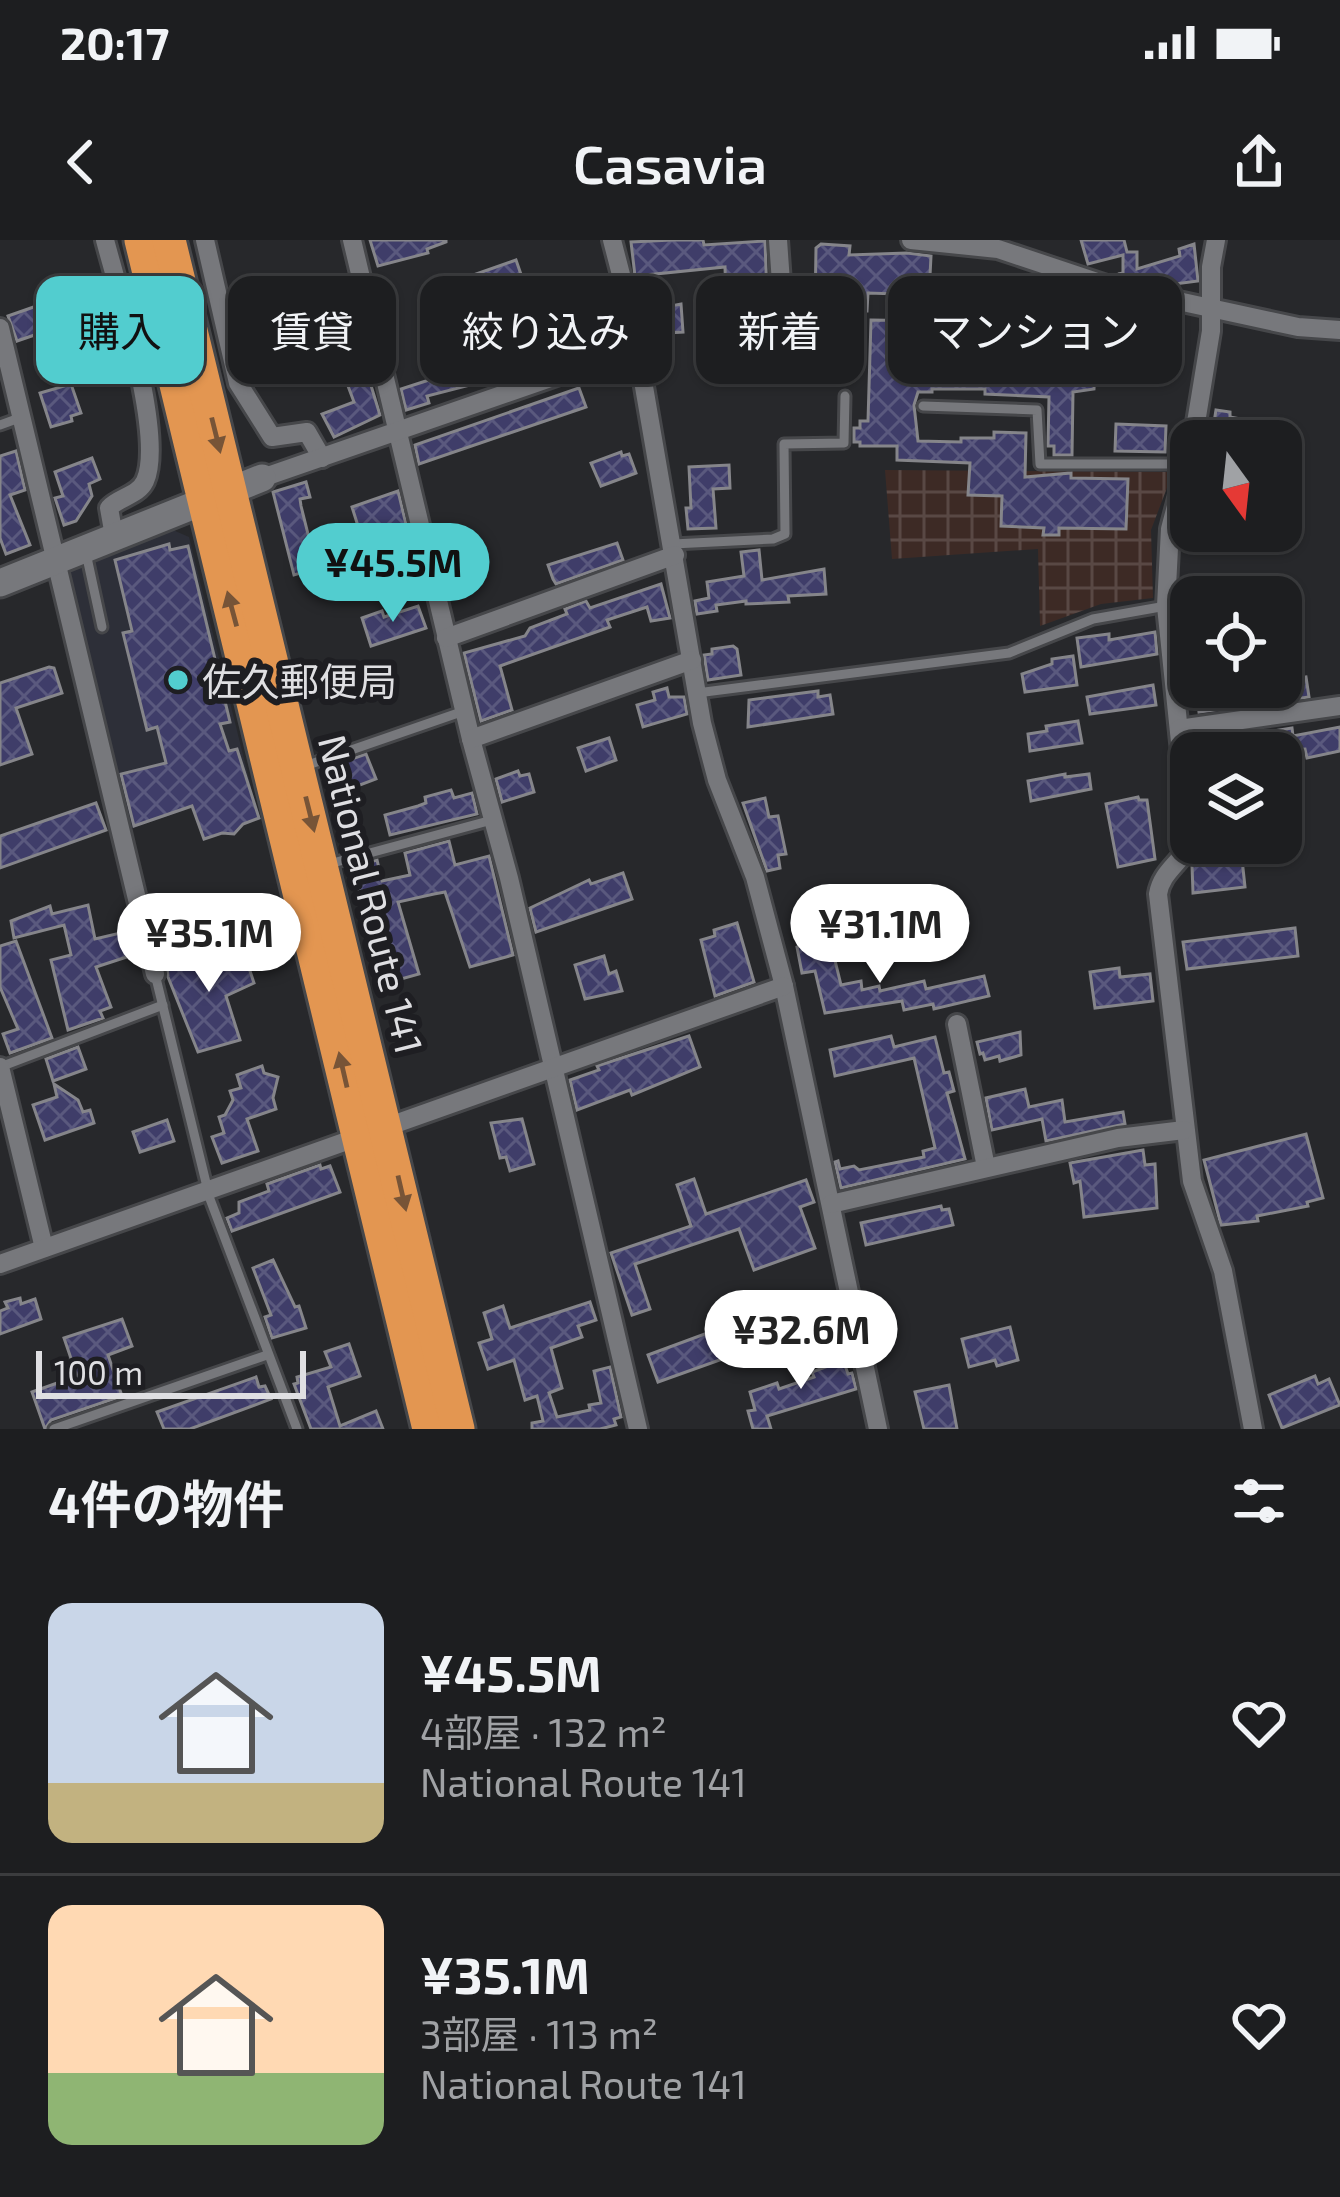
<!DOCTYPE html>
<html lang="ja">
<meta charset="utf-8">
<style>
body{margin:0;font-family:"Exo 2","Noto Sans JP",sans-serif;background:#252729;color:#f1f3f6;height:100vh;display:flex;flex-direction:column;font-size:45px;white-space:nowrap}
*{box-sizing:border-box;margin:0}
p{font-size:39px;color:#a0a2a5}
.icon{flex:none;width:66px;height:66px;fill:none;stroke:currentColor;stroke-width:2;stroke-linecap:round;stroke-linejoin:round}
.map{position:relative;height:1189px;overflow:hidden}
.side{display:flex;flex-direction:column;background:#1d1e20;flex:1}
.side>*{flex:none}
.banner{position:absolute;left:36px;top:36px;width:1269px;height:108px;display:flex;gap:24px}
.needle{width:78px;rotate:165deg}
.tools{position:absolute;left:1170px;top:180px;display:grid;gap:24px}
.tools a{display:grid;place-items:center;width:132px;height:132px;border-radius:24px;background:#1d1e20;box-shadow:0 3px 9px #0004,0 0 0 3px #3b3c3e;font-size:60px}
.scale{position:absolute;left:36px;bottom:30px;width:270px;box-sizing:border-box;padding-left:12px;border:6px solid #dfdfe2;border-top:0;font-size:33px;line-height:42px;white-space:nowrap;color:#dfdfe2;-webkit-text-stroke:9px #1e1e22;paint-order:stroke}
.price{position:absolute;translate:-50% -102px;padding:0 27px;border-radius:42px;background:#fff;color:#222;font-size:39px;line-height:78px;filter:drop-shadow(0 3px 6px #0008)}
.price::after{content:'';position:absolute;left:50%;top:72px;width:36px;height:27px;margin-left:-18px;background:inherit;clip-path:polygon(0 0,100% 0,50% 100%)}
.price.active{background:#52cdcf;color:#111}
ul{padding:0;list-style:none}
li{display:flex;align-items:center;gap:36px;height:300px;padding:0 48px}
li+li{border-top:3px solid #3b3c3e}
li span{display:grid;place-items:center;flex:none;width:336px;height:240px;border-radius:24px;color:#555}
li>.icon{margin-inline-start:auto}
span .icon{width:144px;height:144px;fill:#fffc;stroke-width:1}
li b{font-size:51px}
h2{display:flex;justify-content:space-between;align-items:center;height:144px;padding:0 48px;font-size:51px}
.tag{padding:0 42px;border-radius:24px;background:#1d1e20;box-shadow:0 3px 9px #0004,0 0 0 3px #3b3c3e;font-size:42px;line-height:108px}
.tag.active{background:#52cdcf;color:#111}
.status{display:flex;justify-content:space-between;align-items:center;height:84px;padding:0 60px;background:#1d1e20;direction:ltr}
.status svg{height:33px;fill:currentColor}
header{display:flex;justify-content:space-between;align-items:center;height:156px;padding:0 48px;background:#1d1e20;font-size:54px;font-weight:600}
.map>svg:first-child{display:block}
.built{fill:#2d2f38}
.industrial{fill:url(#industrial-grid)}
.building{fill:url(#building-cross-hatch);stroke:#85858a;stroke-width:3}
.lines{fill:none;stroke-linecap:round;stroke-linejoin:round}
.lane-casing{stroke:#46474a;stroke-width:15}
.street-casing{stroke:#46474a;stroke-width:24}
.secondary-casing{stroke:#46474a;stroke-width:33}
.highway-casing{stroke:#46474a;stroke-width:39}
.lane{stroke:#77787c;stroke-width:9}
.street{stroke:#77787c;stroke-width:18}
.secondary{stroke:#77787c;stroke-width:27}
.highway{stroke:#e39651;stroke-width:33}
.oneway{fill:#775437}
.poi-dot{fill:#52cdcf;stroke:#1e1e22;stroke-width:4.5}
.labels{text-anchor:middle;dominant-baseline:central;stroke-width:12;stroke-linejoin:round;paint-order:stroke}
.poi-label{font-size:39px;fill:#dfdfe2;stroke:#1e1e22;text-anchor:start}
.street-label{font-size:39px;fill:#dfdfe2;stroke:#1e1e22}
</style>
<div class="status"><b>20:17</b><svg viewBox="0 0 49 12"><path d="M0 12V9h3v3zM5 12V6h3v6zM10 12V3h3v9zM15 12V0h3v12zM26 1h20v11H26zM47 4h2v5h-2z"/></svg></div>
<header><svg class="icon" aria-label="back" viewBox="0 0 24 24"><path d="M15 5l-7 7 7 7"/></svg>Casavia<svg class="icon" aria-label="share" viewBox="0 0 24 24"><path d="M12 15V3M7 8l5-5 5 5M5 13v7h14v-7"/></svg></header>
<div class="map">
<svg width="1340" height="1189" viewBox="0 0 1340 1189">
<defs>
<pattern id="industrial-grid" width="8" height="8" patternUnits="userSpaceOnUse" patternTransform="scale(3)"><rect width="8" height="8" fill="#3d2a25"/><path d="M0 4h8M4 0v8" fill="none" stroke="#594844"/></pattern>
<pattern id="building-cross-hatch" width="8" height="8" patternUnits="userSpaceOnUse" patternTransform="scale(3)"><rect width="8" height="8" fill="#3f3d69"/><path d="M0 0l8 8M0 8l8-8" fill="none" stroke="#5a597e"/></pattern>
</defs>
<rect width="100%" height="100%" fill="#27282b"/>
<path class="built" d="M173,290L189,297L251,547L130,589L67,326Z"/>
<path class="industrial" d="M885,230L1173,232L1151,290L1153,358L1101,364L1040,386L1038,309L892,319Z"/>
<g class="building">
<path d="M370,0H446V2L427,9L428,13L378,26Z"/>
<path d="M672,0H703L704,5L765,1L768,86L710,90L708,71L719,70V62H726L725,27L635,36L631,2Z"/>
<path d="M1081,0H1124L1127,12H1137V29L1180,16L1179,9L1194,4L1198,41L1167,45L1157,39L1118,34L1123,33V15L1088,24Z"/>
<path d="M821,4L850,6L849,15L907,13L931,16L929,55L868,53L867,71H815L816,8Z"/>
<path d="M516,20L525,46L515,50L540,127L427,156L429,163L406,170L401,149L429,140L427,135L477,120L463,68L442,74L437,60L446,57L442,46Z"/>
<path d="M606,44L619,100L566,118L552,58Z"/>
<path d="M92,55L99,73L17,101L8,76L48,62L49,65Z"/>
<path d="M681,64L683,92L649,94L645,71Z"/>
<path d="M871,80L986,82L985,99L902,98V128L1073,125V104L1061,103L1062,84L1106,86V82L1167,90L1163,120L1096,111L1094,149L1073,152L1072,215H1054V206H1048L1049,157L985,154V149H932V152H918L914,165L918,201L961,202V198H994V192L1026,193L1025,237L1071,233V238L1128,239L1126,289L1059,288V295H1043L1044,288L1001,286L1002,256L968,255L970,223L897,220V206H860V202H854V188H860V181H868Z"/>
<path d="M315,81L323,104L293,115L285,93Z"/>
<path d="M358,103L380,175L334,197L322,174L354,162L345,138L339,140L331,110Z"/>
<path d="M71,144L81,173L71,176L72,181L51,187L40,153Z"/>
<path d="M579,148L586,167L419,224L415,205Z"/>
<path d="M1216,170L1230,172V177L1266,184L1263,201H1211Z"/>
<path d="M1116,184L1166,186L1165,212L1115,211Z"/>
<path d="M16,211L25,250L10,255L30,305L6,314L0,298V216Z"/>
<path d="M621,212L622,216L629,214L636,233L601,246L591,223Z"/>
<path d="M92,218L100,239L89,244L92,256L76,281L64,285L55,258L63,256L55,232Z"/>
<path d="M729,225L730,248L713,249L716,288L688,289L686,268H691L689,227Z"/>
<path d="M306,242L310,257L300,259L301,266L309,298L358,286L352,267L398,251L409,297L316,322L317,325L307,328L308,331L294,335L273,252Z"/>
<path d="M617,303L623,320L556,344L553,339L548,325Z"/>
<path d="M169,304L170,310L188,306L230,482L220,484L229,511L237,509L259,578L243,584L234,594L222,593L204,599L192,566L134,586L121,534L166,523L157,487L147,490L123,393L132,391L115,320Z"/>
<path d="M759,310L762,340L824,329L826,354L788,356L789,362L746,364V361L716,365L717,371L697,374L695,361L709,358L707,342L744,336L741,312Z"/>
<path d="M661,344L670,378L651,381L647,367L607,380L610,387L500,426L512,470L481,481L464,413L525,396L530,388L567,374L565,369L586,361L590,368Z"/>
<path d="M418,366L426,388L371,406L362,378L382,371L384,377Z"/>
<path d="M1155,392L1157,414L1081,427L1077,398L1109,394V400Z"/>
<path d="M733,406L737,409L741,435L708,440L704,415L712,414V409Z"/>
<path d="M1073,416L1077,445L1025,452L1022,434L1052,424V419Z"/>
<path d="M49,427L54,428L62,453L16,468L32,514L0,525V443Z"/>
<path d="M1306,437L1309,457L1199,472L1197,452L1281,447V440Z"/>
<path d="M1153,445L1156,465L1090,474L1087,457Z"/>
<path d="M667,448L669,457H684L687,474L643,487L637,465L655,460L653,452Z"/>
<path d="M818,451V457L830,455L833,474L748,487L749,460Z"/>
<path d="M1078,481L1082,503L1030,511L1028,494L1047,491L1046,486Z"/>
<path d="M1340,487V511L1307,518L1305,509L1200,513V505L1237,497L1292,488L1293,496Z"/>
<path d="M609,498L616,520L586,531L578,508Z"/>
<path d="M366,514L376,539L336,554L326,528Z"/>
<path d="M518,531L520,536L529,534L534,552L502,562L496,539Z"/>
<path d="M1065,534V537L1089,534L1091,549L1031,561L1028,541Z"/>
<path d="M451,550L454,558L472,553L477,574L390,595L385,575L418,566L426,563L425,557Z"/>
<path d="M1138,557L1139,560H1147L1155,619L1118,627L1106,564Z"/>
<path d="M765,558L769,577L778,576L786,614L778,615L780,628L767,631L743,563Z"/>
<path d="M96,563L106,590L0,628V596Z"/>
<path d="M449,601L455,625L489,616L513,715L470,727L445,652L434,654L398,662L419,734L387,743L374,697L384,693L376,666L364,669L353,627L377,620L382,641L410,635L405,613Z"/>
<path d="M1242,619L1245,647L1193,653L1192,625Z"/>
<path d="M623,633L632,659L536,692L530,668L589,640L591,644Z"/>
<path d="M88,665L95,699L129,691L136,714L96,727L111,767L100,771L103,778L68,790L51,720L71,715L64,685L14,698L11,681L50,666L52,674Z"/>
<path d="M737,683L754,742L715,756L701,700L715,696L714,690Z"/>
<path d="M898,687L899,692L928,690L930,714L900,718L899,711L887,712L884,689Z"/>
<path d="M1295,688L1298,716L1187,729L1183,702Z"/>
<path d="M825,700L827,705L831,704L841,745L861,741L862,750L879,746L880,751L924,741L926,749L984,736L989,756L934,769L933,764L904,770L902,761L825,773L815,731L802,733L797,707Z"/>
<path d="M16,701L52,798L10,813L3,794L18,789L0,747V706Z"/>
<path d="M226,705L232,721L245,716L254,743L226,756L240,800L198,812L168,737L167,726Z"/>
<path d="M604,716L609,734L616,731L622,751L585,759L575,725Z"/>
<path d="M1119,728L1120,737L1150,734L1153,761L1095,768L1090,732Z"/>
<path d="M1020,792L1021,815L1000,821L999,816L985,820L983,813L980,814L977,802Z"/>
<path d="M689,796L700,827L632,855L630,850L577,870L570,840L599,830L597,826Z"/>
<path d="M891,796L894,807L935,797L944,833L949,832L954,851L947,853L965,919L841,948L835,922L838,921L840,929L854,926L859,930L924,917L923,911L935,908L914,818L835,836L830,810Z"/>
<path d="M78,807L86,829L53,841L46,819Z"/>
<path d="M262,826L264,833L278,837L273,858L276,869L247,879L258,911L222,923L212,897L224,893L219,877L225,875L233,860L230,851L241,848L237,835Z"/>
<path d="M54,844L78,860L83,872L90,870L94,883L45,900L33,865L57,857Z"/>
<path d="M1025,849L1029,867L1062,860L1065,882L1123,872L1125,884L1046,901L1042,879L992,890L986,858Z"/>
<path d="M522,879L534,924L510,931L506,917L500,918L491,883Z"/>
<path d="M167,880L174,901L140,912L133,892Z"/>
<path d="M1306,894L1323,958L1307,962L1308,966L1257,976L1258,981L1221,985L1204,920Z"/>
<path d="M1143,910L1145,925L1155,924L1157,968L1084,977L1080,941L1074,943L1070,923Z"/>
<path d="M320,925L321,929L330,926L340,952L232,991L227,978L239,973V962L269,951L267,944Z"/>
<path d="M694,939L706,974L806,940L814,962L800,967L815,1008L754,1030L739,989L635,1024L650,1069L632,1075L611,1013L691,986L677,945Z"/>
<path d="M941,966L942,970L949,969L953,985L866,1005L861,983Z"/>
<path d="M273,1020L295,1067L299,1066L306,1088L272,1098L265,1077L271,1075L253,1028Z"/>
<path d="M816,1053L826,1082L658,1142L648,1115Z"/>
<path d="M20,1058L21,1064L35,1059L41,1079L0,1094V1071L8,1068L5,1062Z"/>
<path d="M590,1062L596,1080L578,1086L582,1097L551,1108L562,1148L549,1153L557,1177L590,1170L589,1165L601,1163L594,1131L610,1127L621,1177L614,1179L616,1185L600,1189H532V1183L543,1181L537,1156L525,1160L514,1120L488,1129L479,1103L492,1099L484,1073L503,1066L510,1088Z"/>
<path d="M122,1079L132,1106L108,1115L122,1156L51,1180L45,1189L32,1152L77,1136L64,1098Z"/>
<path d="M1010,1087L1018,1120L997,1126L995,1120L969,1127L962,1099Z"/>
<path d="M349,1104L360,1136L328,1147L340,1186L376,1171L383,1189H311L294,1144L298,1143L297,1137L331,1127L325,1112Z"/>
<path d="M840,1111L848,1134L852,1133L856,1149L767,1176L771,1189H753L748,1171L755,1170L750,1152L777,1143L779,1149L814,1137L812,1132L828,1126L825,1116Z"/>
<path d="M1315,1136L1318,1144L1329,1139L1340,1165L1282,1188L1269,1155Z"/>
<path d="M256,1137L259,1147L265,1146L271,1159L190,1189H164L157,1172Z"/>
<path d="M949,1145L957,1189H924L915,1152Z"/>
</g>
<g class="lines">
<g class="lane-casing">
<g id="lane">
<path d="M923,166L1037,170L1040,224H1188"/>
<path d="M0,185L22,177"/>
<path d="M673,304L773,299L785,294L784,204L844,203L845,156"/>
<path d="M86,313L102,387"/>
<path d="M697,453L1009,413L1093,379L1166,366"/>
<path d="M305,526L464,471"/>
<path d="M329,624L492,580"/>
<path d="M155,734L210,959L297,1189"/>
<path d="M0,827L163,765"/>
<path d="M54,1189L267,1115"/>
</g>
</g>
<g class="street-casing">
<g id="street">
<path d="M105,0C118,50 165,197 145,241C138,256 119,257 109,268L114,296"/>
<path d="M205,0L238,143L272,197L307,192L322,218"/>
<path d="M352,0L471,499L509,638L638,1189"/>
<path d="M612,0L632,77L702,483L717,540L755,637L784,746L878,1189"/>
<path d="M778,0L783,71"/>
<path d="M911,0L998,9L1109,46L1298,87L1340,90"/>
<path d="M0,88L155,734"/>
<path d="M1193,201L1211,91V27L1216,0"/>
<path d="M1191,209L1170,289L1166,366L1190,599C1185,622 1162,629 1158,654L1192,941L1223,1031L1253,1189"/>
<path d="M262,238L637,108"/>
<path d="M446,398L675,315"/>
<path d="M1179,489L1340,466"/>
<path d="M471,499L692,420"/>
<path d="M957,784L986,927"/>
<path d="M0,827L44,1008"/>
<path d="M831,964L1118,898L1184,890"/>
<path d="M0,1024L784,746"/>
</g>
</g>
<g class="secondary-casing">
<path id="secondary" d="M0,343L262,238"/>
</g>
<g class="highway-casing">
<g id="highway">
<path d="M141,0L429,1189"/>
<path d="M169,0L458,1189"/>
</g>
</g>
<use href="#lane" class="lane"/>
<use href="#street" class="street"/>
<use href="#secondary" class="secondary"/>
<use href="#highway" class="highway"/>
</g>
<defs><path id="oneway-solid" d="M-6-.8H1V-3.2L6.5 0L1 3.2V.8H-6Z" transform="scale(3)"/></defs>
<g class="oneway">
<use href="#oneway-solid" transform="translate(216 195) rotate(76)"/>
<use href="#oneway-solid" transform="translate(232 369) rotate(-105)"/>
<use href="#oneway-solid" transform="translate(310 574) rotate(76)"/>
<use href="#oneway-solid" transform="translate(343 830) rotate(-103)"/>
<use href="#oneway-solid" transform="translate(402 953) rotate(77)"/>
</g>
<circle class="poi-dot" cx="178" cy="440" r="12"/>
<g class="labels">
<g class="poi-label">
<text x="202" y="440">佐久郵便局</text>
</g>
<g class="street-label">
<text transform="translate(372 654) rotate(76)">National Route 141</text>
</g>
</g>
</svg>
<div class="tools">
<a><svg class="needle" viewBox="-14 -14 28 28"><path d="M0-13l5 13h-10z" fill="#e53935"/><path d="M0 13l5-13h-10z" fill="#a0a2a5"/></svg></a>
<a><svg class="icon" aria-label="locate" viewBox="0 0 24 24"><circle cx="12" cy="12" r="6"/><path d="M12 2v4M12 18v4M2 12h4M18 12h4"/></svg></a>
<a><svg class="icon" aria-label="layers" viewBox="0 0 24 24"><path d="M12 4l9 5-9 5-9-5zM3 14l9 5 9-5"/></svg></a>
</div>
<div class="scale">100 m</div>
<b class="price active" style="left:393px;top:385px">¥45.5M</b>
<b class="price" style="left:880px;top:746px">¥31.1M</b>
<b class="price" style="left:209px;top:755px">¥35.1M</b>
<b class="price" style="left:801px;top:1152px">¥32.6M</b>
<div class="banner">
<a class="tag active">購入</a>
<a class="tag">賃貸</a>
<a class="tag">絞り込み</a>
<a class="tag">新着</a>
<a class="tag">マンション</a>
</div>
</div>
<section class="side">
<h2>4件の物件<svg class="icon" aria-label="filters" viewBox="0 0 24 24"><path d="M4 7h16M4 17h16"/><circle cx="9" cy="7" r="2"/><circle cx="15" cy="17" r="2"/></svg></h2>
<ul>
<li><span style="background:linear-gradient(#c9d6e8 75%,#c2b280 0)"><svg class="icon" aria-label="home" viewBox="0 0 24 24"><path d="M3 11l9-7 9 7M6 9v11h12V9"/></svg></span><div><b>¥45.5M</b><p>4部屋 · 132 m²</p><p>National Route 141</p></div><svg class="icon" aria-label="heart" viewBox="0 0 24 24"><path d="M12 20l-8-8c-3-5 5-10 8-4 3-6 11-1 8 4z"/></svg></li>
<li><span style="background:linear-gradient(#ffd9b3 70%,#8fb573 0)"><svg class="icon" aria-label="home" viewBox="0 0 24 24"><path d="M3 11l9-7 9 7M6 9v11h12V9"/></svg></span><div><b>¥35.1M</b><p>3部屋 · 113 m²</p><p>National Route 141</p></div><svg class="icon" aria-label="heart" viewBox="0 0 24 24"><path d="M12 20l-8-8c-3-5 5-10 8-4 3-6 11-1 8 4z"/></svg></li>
</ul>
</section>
